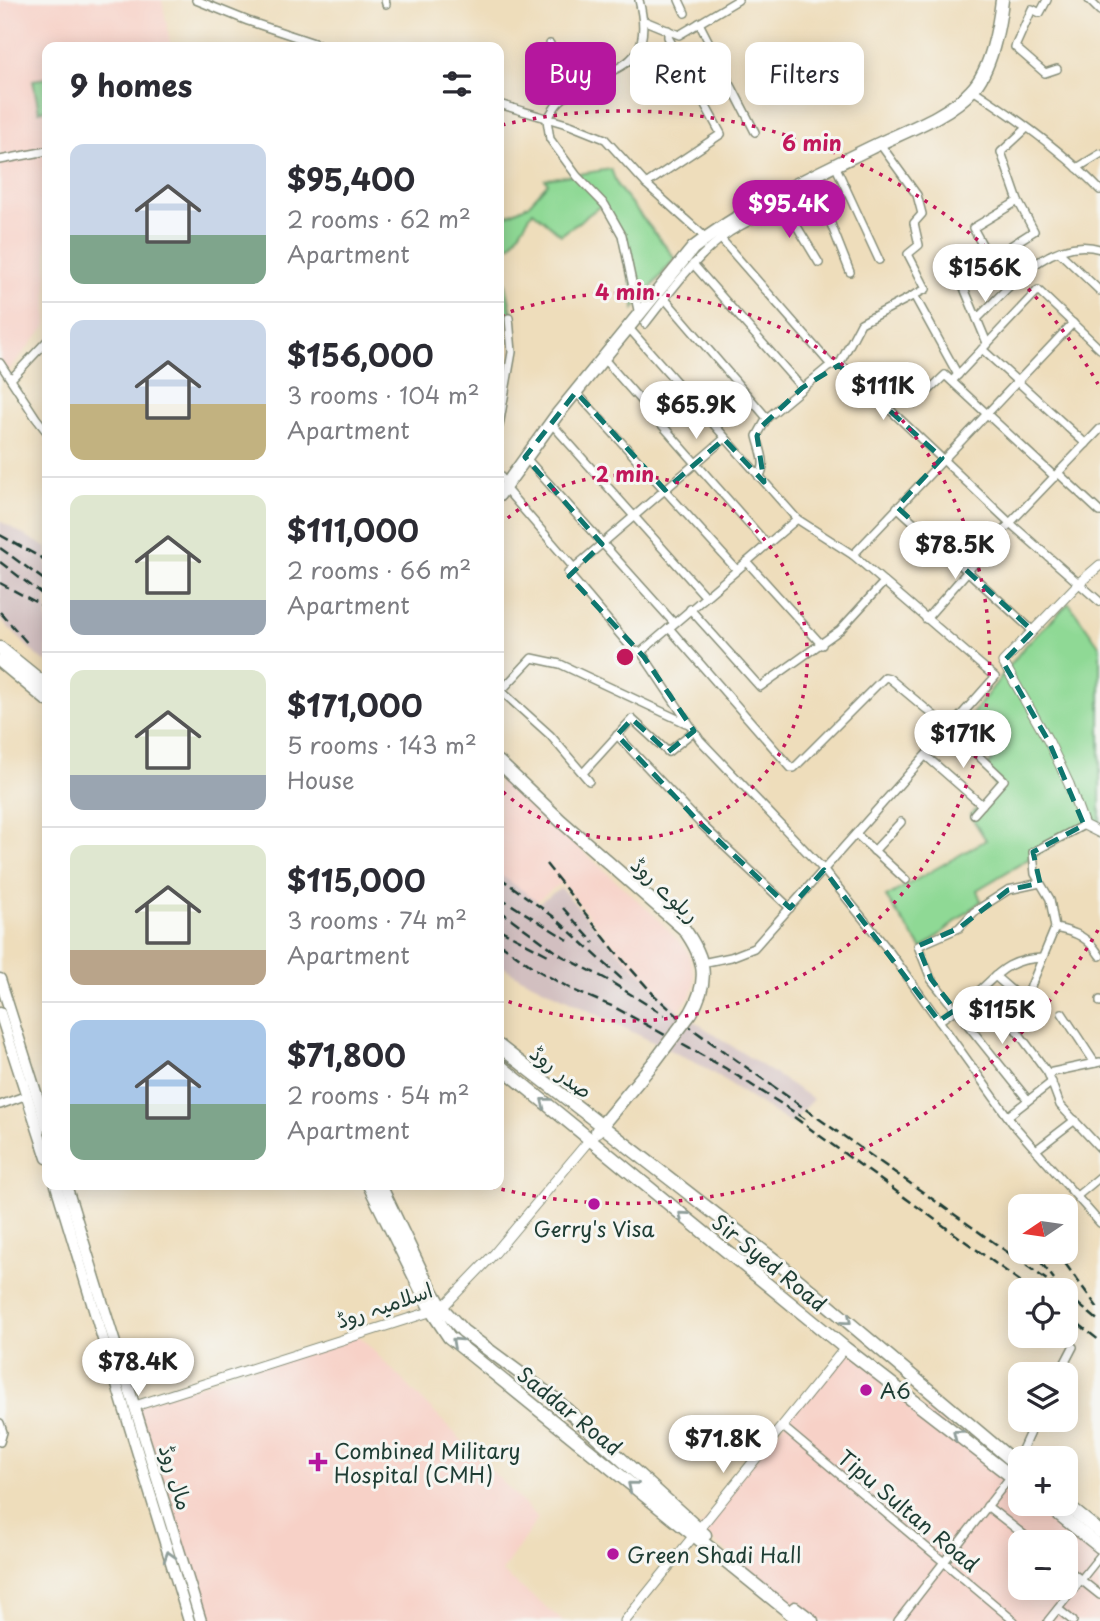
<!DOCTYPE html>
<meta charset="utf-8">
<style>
body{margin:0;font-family:"Playpen Sans","Playpen Sans Arabic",sans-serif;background:#f2f2f3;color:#2b2b33;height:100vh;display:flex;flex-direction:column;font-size:26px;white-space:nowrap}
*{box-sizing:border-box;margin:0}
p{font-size:23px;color:#7c7c81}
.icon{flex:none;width:38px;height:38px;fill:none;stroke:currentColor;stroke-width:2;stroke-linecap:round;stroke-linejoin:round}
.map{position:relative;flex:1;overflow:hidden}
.sheet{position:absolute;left:42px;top:42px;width:462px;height:1148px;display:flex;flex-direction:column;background:#fff;border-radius:14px;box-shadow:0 4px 18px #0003}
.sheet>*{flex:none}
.banner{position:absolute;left:525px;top:42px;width:469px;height:63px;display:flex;gap:14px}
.needle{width:46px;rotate:257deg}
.fabs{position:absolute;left:1008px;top:1194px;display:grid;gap:14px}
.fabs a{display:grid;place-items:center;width:70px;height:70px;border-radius:14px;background:#fff;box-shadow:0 4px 18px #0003;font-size:35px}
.price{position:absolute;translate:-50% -60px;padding:0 16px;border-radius:24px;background:#fff;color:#222;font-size:23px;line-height:46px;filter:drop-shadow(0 2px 4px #0008)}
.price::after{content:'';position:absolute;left:50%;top:42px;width:21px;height:16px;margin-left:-10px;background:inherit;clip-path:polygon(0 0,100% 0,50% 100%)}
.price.active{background:#b5179e;color:#fff}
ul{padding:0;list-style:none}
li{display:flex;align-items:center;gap:21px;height:175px;padding:0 28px}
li+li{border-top:2px solid #e1e1e2}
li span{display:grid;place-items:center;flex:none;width:196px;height:140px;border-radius:14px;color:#555}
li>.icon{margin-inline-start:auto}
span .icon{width:84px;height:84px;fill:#fffc;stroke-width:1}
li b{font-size:30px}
h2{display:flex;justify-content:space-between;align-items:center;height:84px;padding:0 28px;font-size:30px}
.tag{padding:0 24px;border-radius:14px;background:#fff;box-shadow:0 4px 18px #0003;font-size:24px;line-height:63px}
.tag.active{background:#b5179e;color:#fff}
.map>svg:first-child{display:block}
.built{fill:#f7d1c7;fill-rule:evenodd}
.industrial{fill:#d2bfc0}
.green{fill:#8fd995;stroke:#578b64;stroke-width:2}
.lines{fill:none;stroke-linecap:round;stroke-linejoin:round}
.minor-casing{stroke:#868d78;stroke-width:10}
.tertiary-casing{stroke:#868d78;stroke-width:11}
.secondary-casing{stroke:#868d78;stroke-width:13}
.primary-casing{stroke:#868d78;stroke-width:15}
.minor{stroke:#fff;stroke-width:7}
.tertiary{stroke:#fff;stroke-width:9}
.secondary{stroke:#fff;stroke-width:10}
.primary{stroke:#fff;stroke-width:12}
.rail{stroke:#1f3d34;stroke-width:2.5;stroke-dasharray:10 5;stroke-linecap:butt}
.primary-bridge-casing{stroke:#868d78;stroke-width:15;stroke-linecap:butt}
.primary-bridge{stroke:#fff;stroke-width:12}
.oneway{stroke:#8f9e9a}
.marked{fill:none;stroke:#0f766e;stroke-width:5;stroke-dasharray:14 9;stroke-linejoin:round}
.ring{fill:none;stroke:#c2185b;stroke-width:3.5;stroke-dasharray:3.5 7}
.poi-dot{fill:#b5179e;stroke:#f6f6f2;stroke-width:2.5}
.labels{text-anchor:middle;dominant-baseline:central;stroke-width:6;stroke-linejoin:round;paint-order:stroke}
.street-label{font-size:21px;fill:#1f3d34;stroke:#f6f6f2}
.poi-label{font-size:21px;fill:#1f3d34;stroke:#f6f6f2;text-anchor:start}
.centre{fill:#c2185b;stroke:#f6f6f2;stroke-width:3.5}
.ring-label{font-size:21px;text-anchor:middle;font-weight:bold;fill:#c2185b;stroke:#f6f6f2;stroke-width:6;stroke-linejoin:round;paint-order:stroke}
</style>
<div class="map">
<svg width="1100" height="1621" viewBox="0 0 1100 1621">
<rect width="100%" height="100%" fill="#f6f6f2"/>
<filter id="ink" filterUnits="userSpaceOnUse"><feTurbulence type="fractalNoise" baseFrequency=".0143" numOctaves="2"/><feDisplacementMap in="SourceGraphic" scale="14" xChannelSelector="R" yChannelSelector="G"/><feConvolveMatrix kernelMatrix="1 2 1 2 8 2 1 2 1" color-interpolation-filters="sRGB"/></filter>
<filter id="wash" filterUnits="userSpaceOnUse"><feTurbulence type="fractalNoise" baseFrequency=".00686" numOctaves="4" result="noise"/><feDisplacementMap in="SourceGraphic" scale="28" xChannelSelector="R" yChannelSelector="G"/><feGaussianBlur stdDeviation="1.57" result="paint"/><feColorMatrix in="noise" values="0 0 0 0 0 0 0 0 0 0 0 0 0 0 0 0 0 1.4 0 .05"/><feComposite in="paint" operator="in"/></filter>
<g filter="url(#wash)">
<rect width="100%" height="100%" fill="#edb"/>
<g class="built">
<path d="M0,0H162L171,47H47V325L7,372L0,363Z"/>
<path d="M499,776L655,916L687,950L694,974V987L691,996L673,1016L561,883L534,903L499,878Z"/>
<path d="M357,1334L538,1518L502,1572L563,1621H201L135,1406Z"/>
<path d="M845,1348L1020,1483V1503H1045L1100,1547V1621H812L699,1529ZM1020,1542H1066V1587H1020Z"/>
</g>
<g class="industrial">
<path d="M0,521L47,548V663L37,656L0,619Z"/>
<path d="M499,874L539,902L561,888L612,945L680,1012L813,1099L791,1124L702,1066L516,975L499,964Z"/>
</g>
<g class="green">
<path d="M47,78V109L39,111L33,80Z"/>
<path d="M611,169L618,187L675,258L634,309V299L622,235L603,204L561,235L533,211L511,245L499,247V219L528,205L548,183L545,179Z"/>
<path d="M499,252L512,314L499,317Z"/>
<path d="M1069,603L1100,647V831L1087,824L977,890L981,901L922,949L886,897L986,840L970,815L997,791L987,767L999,751L988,733L970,743L956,735L1025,646Z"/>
</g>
</g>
<g filter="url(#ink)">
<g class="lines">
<g class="minor-casing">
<g id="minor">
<path d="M196,0L248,21L326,47"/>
<path d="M385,0L386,4"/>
<path d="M679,0L685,13"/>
<path d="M1047,0L1040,13L1032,9L1015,47L1045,73L1057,69"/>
<path d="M1089,0L1100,11"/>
<path d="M645,21L679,35L738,0"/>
<path d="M699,23L755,132"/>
<path d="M550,44L557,79L566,97"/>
<path d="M973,90C1018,119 1063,151 1100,190"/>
<path d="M499,104L570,125L605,139L646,184L706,238"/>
<path d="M0,160L47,151"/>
<path d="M835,165L879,260"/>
<path d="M1077,168L1100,154"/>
<path d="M812,176L850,272"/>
<path d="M646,184L721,134L668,37V30"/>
<path d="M1018,201L1034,231L990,259L973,228L1018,201L1001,152L1027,128"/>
<path d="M721,239L831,365"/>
<path d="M1059,252L1100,291"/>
<path d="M693,264L802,388"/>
<path d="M959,276L987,343"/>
<path d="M914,295L958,375"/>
<path d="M665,299L767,418"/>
<path d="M639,315L622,235L605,205L577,176L550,139L547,120C551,114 554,107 559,102C599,63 659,79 639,0"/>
<path d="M977,319C1008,289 1050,234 1100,249"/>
<path d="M645,324C671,291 695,256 730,232C747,221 766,214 783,203L819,263"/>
<path d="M628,327L797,519L853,555L995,677L754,948L731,957L702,963"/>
<path d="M982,349L1086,444"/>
<path d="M603,358L767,544"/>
<path d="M0,363L36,418L47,432"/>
<path d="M839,365L861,323L926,289L908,254L919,245L914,223L922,214L917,195L880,144"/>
<path d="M11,379L47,341"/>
<path d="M952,381L1038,290L1100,349"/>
<path d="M576,392L737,570"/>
<path d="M888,407L903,393L916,403L945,375L1055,477"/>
<path d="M551,423L705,596"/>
<path d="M499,426L512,352L509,318"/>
<path d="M724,439L568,573L634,651L641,652L797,519"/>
<path d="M525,457L674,623"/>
<path d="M1058,473L1100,512"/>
<path d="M499,475L506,483"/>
<path d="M759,477C768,464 760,450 757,436L767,418L827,368C835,362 842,365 849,371L1010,523L1100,602"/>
<path d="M504,487L574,568"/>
<path d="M897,507L1033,631"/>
<path d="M853,555L1073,323"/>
<path d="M747,562L822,645"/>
<path d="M690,609L760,687L840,630L884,582"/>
<path d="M926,619L1010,523L1100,429"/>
<path d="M669,628L791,768H794L885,677L889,678L950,729L1004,780L974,814"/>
<path d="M641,652L700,740L824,870L889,951L1013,1124L1100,1223"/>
<path d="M499,689L550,735L589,781"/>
<path d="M501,691L532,658L560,664L686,723"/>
<path d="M617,735L700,823L790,908"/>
<path d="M926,756L982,805"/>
<path d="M583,773L632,719L668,752L694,731"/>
<path d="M1084,825L1033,852L1035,874L1050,899L1055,928L1014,1027L1048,1073L1100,1062"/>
<path d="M856,834L906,880"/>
<path d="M874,851L901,822"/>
<path d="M1055,928C1076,932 1088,937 1100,956"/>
<path d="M995,976L1025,1002"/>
<path d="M975,994L1001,1019L1014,1027"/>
<path d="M1100,1000V1002"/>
<path d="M1062,1013L1095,1063"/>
<path d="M939,1021C949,1014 958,1008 967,1001C995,980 1002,959 1042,958"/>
<path d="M1048,1073L1060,1105L1100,1148"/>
<path d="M1028,1100L931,979L918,946L959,928L974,912L1008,890L1040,883"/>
<path d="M0,1105L27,1095"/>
<path d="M1008,1116L1052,1082"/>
<path d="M1036,1150L1075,1120"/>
<path d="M1077,1196L1100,1177"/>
<path d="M1059,1374L1073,1347"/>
<path d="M0,1423L3,1432L0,1442"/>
<path d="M782,1426L1014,1621"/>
<path d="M1016,1463L1036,1419"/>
<path d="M987,1506L1033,1542"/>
<path d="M1066,1568L1100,1595"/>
<path d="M1058,1609L1073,1621"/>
<path d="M898,1621L1011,1476"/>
<path d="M1048,1621L1100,1556"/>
</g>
</g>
<g class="tertiary-casing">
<g id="tertiary">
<path d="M1100,565L1079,583L1003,662L1049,742L1069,784L1084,825L1100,833"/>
<path d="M135,1406L442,1308L495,1253L591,1138"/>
<path d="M625,1621L845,1348"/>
</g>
</g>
<g class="secondary-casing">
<g id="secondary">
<path d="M0,979L47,1127"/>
<path d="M0,1013L47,1158"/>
<path d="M56,1185L189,1621"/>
<path d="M66,1185L201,1621"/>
</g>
</g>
<g class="primary-casing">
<g id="primary">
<path d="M499,495L556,416L693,248C747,206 809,178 870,148C902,132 948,117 972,90C991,70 999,27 1002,0"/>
<path d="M0,648L47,686"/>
<path d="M0,661L47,700"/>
<path d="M499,762L561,821L684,929C705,958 710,980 691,1013"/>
<path d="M499,1046L777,1262L1020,1467"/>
<path d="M499,1065L845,1348L1020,1483"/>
<path d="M597,1131L655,1061"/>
<path d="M369,1185L431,1310L449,1337L800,1621"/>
<path d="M380,1185L422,1273L442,1308L463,1331L555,1399L705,1535"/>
<path d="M1045,1503L1100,1547"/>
<path d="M1064,1503L1100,1532"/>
<path d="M795,1608L812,1621"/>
</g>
</g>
<use href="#minor" class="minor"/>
<use href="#tertiary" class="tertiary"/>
<use href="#secondary" class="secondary"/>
<use href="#primary" class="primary"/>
<g class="rail">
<path d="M0,535L47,561"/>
<path d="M0,548L47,582"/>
<path d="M0,562L47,598"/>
<path d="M0,583L41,605"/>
<path d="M0,612L29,645"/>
<path d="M546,864L615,951L655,996L695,1031L1061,1290"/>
<path d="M499,877L554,917L625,982"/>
<path d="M499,897L568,940"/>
<path d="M563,908L594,943"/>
<path d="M499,910L562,956L606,979L664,1015"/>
<path d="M499,929L550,956"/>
<path d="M499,943L537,970L575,991L614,1007L725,1068L805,1119"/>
<path d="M794,1117L1032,1290"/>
<path d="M1016,1230L1020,1236"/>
<path d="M1032,1251L1054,1279"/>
<path d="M1056,1251L1100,1311"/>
<path d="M1066,1294L1100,1322"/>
<path d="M1066,1314L1100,1341"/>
</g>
<g class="primary-bridge-casing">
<path id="primary-bridge" d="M655,1061L691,1013"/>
</g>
<use href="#primary-bridge" class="primary-bridge"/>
</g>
<defs><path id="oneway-chevron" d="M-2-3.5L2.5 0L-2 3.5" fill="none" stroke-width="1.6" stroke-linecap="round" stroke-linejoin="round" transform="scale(1.75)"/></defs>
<g class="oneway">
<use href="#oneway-chevron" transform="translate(545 1102) rotate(-142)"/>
<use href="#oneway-chevron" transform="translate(683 1216) rotate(-140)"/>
<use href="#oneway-chevron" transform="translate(847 1320) rotate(40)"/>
<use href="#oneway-chevron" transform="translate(456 1342) rotate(-138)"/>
<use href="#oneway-chevron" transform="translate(957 1434) rotate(-142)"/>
<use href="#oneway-chevron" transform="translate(632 1486) rotate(-141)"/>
<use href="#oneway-chevron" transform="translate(169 1556) rotate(-107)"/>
</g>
</g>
<path class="marked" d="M839,365L942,458L897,507L1033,631L1003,662L1049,742L1084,825L1033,852L1040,883L1008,890L959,928L918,946L931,979L955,1010L939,1021L824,870L790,908L700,823L617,735L632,719L668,752L694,731L644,657L569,576L602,544L525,457L576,392L665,490L724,439L764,482L757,436L761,427L802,388Z"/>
<g class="ring">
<path d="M500 525A182 182 0 1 1 500 789"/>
<path d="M501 315A364 364 0 1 1 501 999"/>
<path d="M1098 930A546 546 0 0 1 488 1186M502 125A546 546 0 0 1 1098 384"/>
</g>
<g class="poi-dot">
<circle cx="594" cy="1204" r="7"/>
<circle cx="866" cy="1390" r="7"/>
<path d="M314.5 1451.5h7v7h7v7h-7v7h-7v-7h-7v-7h7z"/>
<circle cx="613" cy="1554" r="7"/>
</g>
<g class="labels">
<g class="street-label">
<text transform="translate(666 889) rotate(43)">ریلوے روڈ</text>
<text transform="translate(562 1071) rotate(38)">صدر روڈ</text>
<text transform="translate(770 1262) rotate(39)">Sir Syed Road</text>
<text transform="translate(384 1304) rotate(-19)">اسلامیہ روڈ</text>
<text transform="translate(570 1410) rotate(39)">Saddar Road</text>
<text transform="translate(177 1477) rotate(73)">مال روڈ</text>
<text transform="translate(909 1510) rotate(40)">Tipu Sultan Road</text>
</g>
<g class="poi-label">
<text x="594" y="1228" text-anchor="middle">Gerry's Visa</text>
<text x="880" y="1390">A6</text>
<text x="334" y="1450">Combined Military<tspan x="334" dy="24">Hospital (CMH)</tspan></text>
<text x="627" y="1554">Green Shadi Hall</text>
</g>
</g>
<circle cx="625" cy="657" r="10" class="centre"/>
<g class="ring-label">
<text x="812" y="151">6 min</text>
<text x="625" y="300">4 min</text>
<text x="625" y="482">2 min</text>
</g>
</svg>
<div class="fabs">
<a><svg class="needle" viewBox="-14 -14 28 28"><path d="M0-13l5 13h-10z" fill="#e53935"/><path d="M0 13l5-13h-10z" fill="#7c7c81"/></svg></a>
<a><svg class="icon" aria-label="locate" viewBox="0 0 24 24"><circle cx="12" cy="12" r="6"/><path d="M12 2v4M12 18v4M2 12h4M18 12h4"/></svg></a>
<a><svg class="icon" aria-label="layers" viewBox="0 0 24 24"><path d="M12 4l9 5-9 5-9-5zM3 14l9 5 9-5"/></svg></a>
<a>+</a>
<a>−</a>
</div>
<b class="price active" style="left:789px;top:240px">$95.4K</b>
<b class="price" style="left:985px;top:304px">$156K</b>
<b class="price" style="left:883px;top:422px">$111K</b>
<b class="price" style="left:696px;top:441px">$65.9K</b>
<b class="price" style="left:955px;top:581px">$78.5K</b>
<b class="price" style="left:963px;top:770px">$171K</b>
<b class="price" style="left:1002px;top:1046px">$115K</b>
<b class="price" style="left:138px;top:1398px">$78.4K</b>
<b class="price" style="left:723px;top:1475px">$71.8K</b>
<div class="banner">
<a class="tag active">Buy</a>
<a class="tag">Rent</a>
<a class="tag">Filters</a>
</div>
<section class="sheet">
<h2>9 homes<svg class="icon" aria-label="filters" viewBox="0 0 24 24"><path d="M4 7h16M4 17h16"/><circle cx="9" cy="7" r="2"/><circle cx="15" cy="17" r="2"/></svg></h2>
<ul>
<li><span style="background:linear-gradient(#c9d6e8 65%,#7fa58c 0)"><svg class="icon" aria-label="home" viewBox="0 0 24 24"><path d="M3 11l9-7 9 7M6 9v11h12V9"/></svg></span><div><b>$95,400</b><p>2 rooms · 62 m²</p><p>Apartment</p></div></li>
<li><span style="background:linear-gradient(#c9d6e8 60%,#c2b280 0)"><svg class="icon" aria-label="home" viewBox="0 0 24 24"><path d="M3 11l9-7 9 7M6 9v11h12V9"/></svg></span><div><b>$156,000</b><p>3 rooms · 104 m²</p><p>Apartment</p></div></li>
<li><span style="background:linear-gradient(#dfe7d0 75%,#9aa5b1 0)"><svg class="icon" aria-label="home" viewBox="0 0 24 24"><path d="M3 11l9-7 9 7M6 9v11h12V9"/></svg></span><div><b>$111,000</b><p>2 rooms · 66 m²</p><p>Apartment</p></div></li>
<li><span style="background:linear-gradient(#dfe7d0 75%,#9aa5b1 0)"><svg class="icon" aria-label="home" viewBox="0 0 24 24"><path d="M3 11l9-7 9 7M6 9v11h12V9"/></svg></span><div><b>$171,000</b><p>5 rooms · 143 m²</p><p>House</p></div></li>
<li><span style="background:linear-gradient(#dfe7d0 75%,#b9a48a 0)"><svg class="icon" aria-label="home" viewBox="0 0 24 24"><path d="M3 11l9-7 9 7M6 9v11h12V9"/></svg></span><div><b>$115,000</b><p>3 rooms · 74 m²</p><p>Apartment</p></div></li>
<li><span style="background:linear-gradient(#a9c7e8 60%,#7fa58c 0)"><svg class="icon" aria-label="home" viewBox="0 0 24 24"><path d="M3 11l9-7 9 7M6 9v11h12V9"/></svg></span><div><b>$71,800</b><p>2 rooms · 54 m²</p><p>Apartment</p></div></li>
</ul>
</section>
</div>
